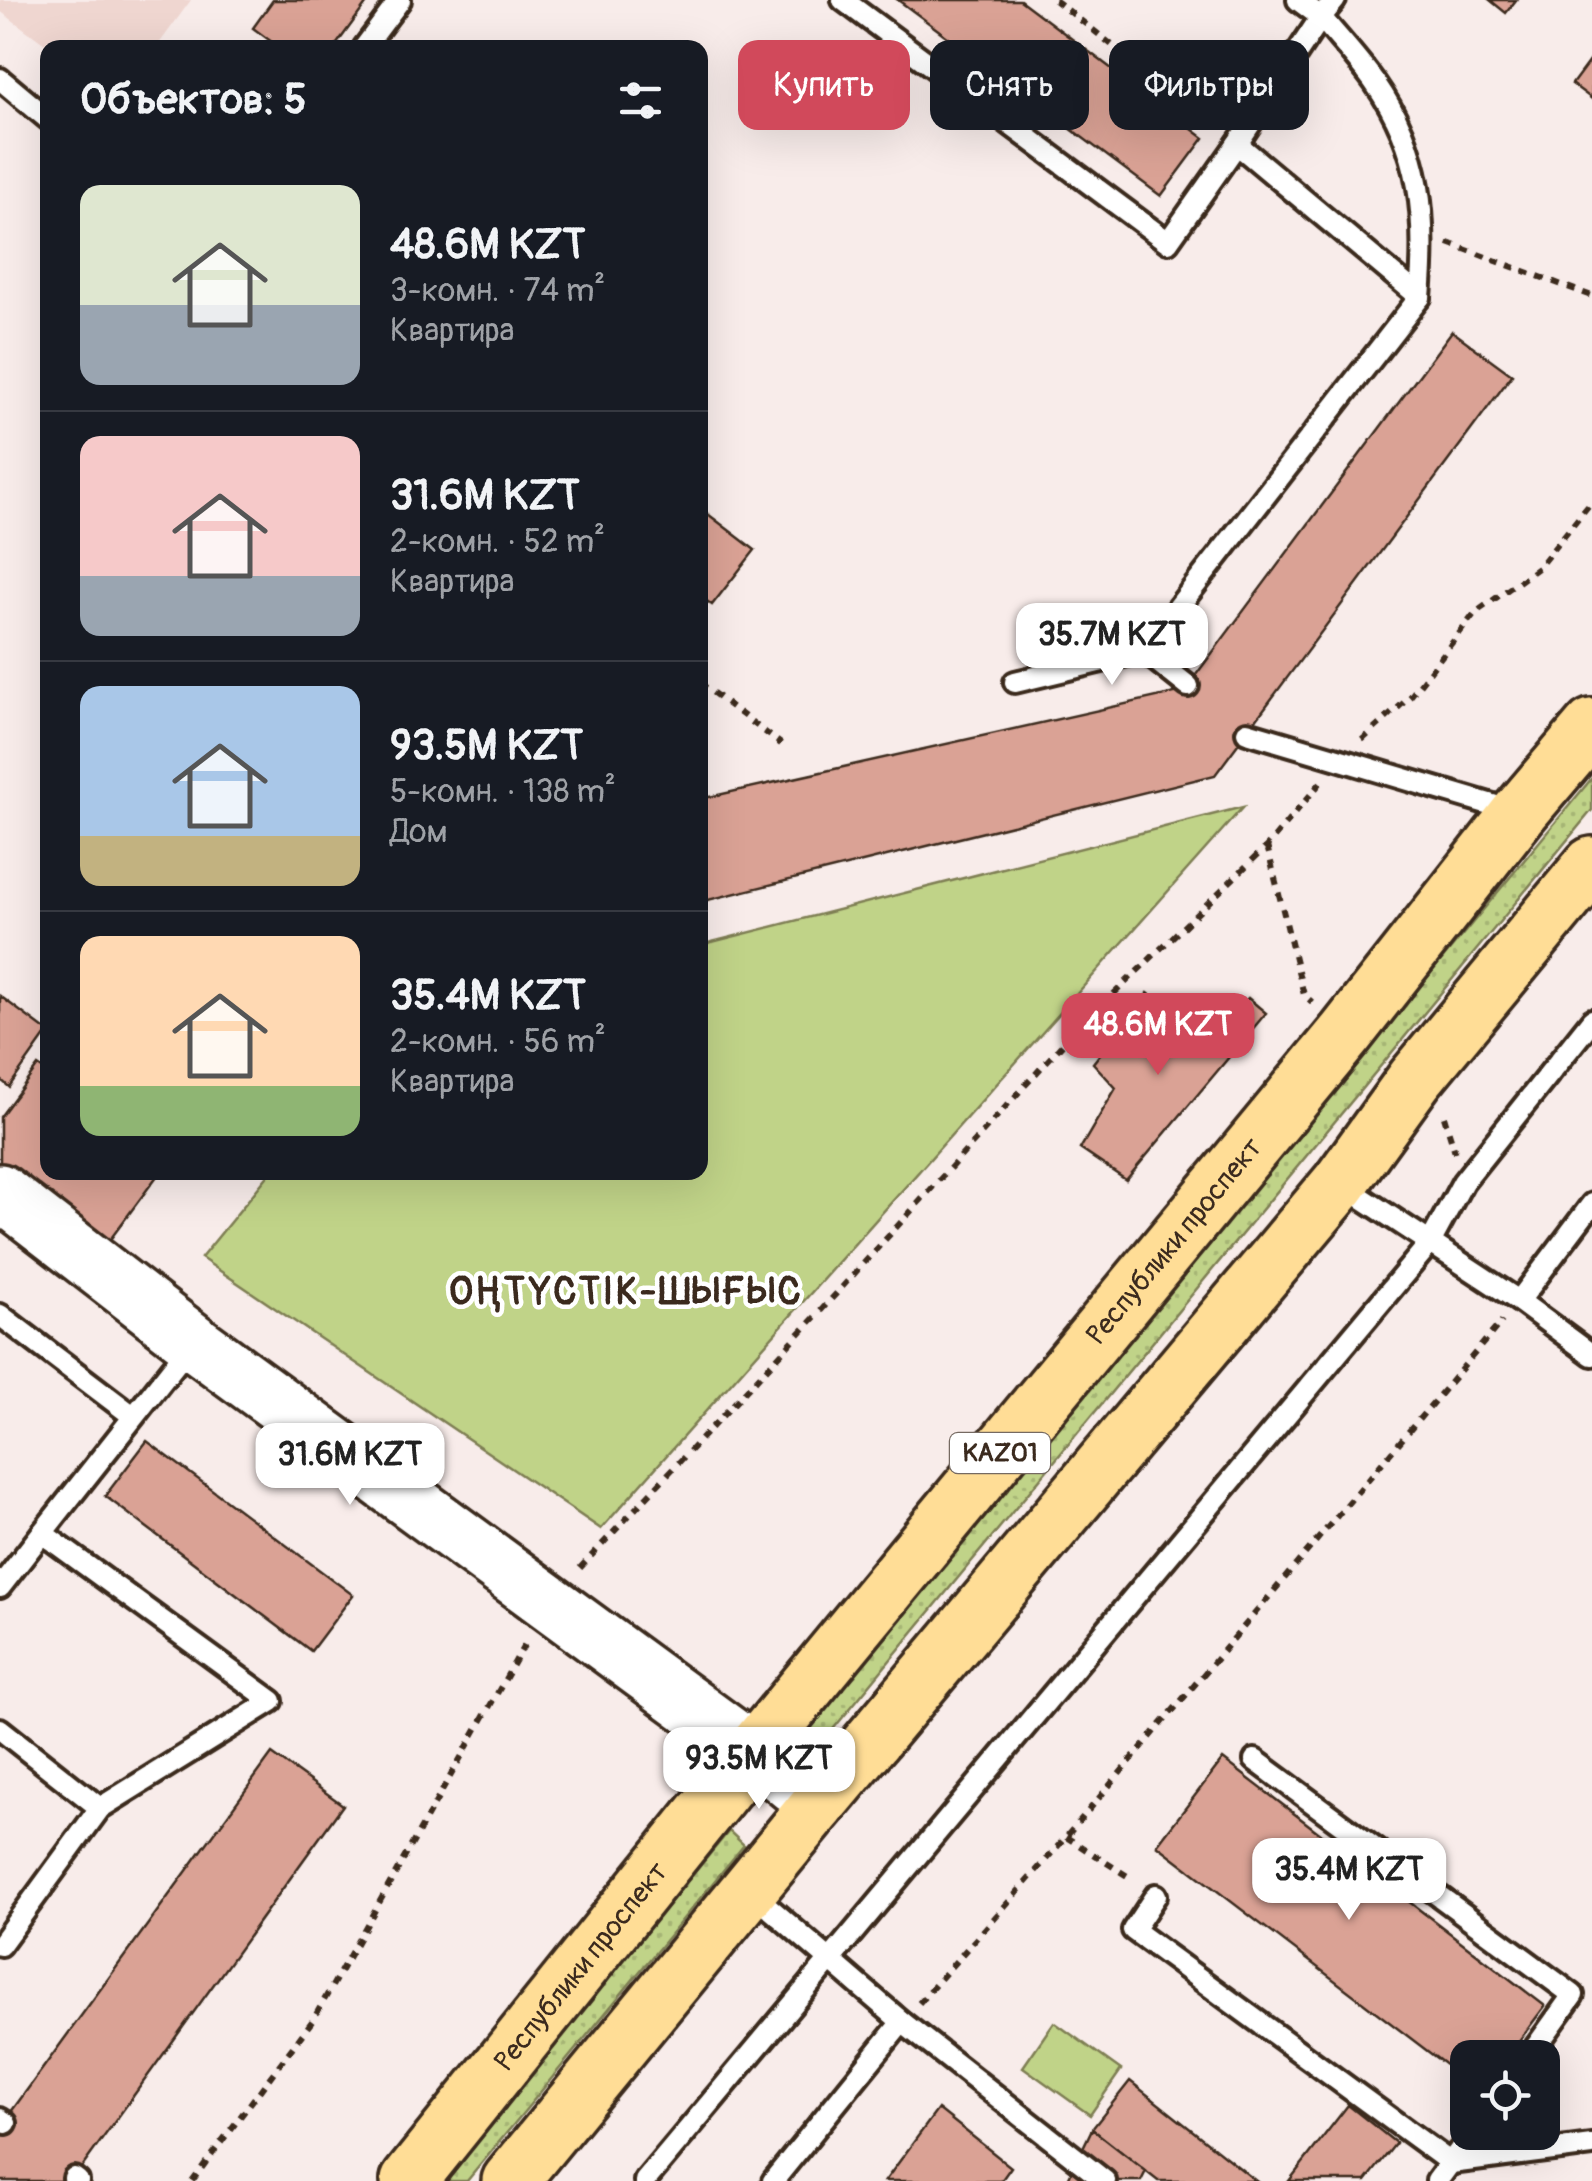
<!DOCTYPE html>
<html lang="ru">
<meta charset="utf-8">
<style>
body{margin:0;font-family:Pangolin,sans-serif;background:#242831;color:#f1f3f6;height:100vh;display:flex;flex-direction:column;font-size:38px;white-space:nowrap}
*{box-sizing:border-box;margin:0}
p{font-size:32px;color:#9ea1a6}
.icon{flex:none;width:55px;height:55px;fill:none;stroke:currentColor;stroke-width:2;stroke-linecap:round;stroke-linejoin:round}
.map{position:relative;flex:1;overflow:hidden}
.side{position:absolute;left:40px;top:40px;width:668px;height:1140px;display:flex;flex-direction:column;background:#171b24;border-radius:20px;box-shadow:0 10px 40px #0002}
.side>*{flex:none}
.banner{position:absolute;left:738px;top:40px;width:702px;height:90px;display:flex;gap:20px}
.tools{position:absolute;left:1450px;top:2040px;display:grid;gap:20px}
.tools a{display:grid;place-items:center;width:110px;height:110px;border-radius:20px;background:#171b24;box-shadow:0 10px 40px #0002;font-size:50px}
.price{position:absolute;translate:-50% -85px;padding:0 22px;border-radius:20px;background:#fff;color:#222;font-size:32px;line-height:65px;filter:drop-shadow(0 2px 5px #0008)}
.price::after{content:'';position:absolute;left:50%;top:60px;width:30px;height:22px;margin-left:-15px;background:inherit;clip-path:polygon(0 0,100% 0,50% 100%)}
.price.current{background:#d1495b;color:#fff}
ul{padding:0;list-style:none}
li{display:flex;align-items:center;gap:30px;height:250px;padding:0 40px}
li+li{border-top:2px solid #363941}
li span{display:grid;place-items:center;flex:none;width:280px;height:200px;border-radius:20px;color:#555}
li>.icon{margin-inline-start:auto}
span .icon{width:120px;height:120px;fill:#fffc;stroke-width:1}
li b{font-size:42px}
h2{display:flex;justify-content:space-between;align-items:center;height:120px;padding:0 40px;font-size:42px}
.tag{padding:0 35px;border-radius:20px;background:#171b24;box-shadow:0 10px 40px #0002;font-size:35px;line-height:90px}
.tag.current{background:#d1495b;color:#fff}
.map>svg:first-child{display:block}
.built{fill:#efd6d0}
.grass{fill:url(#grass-dots);stroke:#7e7e53;stroke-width:2.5}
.park{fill:#c0d388;stroke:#7e7e53;stroke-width:2.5}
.building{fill:#daa295;stroke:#3b2a1e;stroke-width:2.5}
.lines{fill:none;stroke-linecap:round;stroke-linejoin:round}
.lane-casing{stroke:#3b2a1e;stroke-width:28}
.secondary-casing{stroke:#3b2a1e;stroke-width:62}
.highway-casing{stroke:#3b2a1e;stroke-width:62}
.path{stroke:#3b2a1e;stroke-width:6;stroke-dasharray:8 8;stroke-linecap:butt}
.lane{stroke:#fff;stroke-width:20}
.secondary{stroke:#fff;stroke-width:55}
.highway{stroke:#ffdd96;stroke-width:55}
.labels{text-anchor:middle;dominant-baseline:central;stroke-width:9;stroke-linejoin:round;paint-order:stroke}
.shield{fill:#fff;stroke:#766a62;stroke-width:2.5}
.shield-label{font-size:25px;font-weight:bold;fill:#3b2a1e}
.street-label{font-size:28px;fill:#3b2a1e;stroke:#fff}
.district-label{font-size:38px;font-weight:bold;letter-spacing:2.5px;fill:#3b2a1e;stroke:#fff}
</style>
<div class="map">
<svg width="1592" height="2181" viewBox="0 0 1592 2181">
<defs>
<pattern id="grass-dots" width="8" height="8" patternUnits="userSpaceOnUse" patternTransform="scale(2.5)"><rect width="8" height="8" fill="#c0d388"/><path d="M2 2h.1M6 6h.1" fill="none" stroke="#a6b575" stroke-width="1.8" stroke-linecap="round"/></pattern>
</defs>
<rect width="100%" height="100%" fill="#f8ecea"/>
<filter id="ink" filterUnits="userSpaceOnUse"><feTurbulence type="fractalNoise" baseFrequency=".01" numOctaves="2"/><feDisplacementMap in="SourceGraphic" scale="20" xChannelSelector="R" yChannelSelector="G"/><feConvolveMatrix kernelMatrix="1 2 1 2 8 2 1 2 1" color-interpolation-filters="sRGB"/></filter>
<g filter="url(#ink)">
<path class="built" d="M0,0H191L156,48L49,47L0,11Z"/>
<g class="grass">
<path d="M1592,778V810L820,1745L804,1732Z"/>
<path d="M729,1831L744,1845L467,2181H440Z"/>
</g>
<g class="park">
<path d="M1243,807L601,1529L201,1258L270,1173L700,1172V945Z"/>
<path d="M1054,2022L1121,2070L1090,2115L1023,2067Z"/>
</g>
<g class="building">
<path d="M273,0H369L334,48H280L253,28Z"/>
<path d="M898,0H1020L1204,138L1161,196Z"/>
<path d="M1490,0H1516L1506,13Z"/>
<path d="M1592,57V99L1572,84Z"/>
<path d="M1452,331L1512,375L1215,775L700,902V799L1184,691Z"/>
<path d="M700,508L755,550L712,605L700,596Z"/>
<path d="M1148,993L1198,1030L1217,1029L1248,998L1266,1013L1126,1180L1080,1149L1116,1088L1093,1063Z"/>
<path d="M0,996L48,1032L9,1087L0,1079Z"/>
<path d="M38,1066L48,1073V1172H160L106,1245L0,1165V1117Z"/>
<path d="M147,1441L353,1595L311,1651L105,1496Z"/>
<path d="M272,1754L343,1805L72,2181H0V2127Z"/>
<path d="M1223,1759L1545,2006L1506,2058H1468V2082L1157,1845Z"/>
<path d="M1130,2081L1256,2181H1158L1092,2129Z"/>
<path d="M1348,2105L1396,2143L1366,2181H1289Z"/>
<path d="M938,2109L1011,2167L1001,2181H885Z"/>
<path d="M1092,2129L1146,2171L1141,2181H1067Z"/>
</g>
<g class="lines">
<g class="lane-casing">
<g id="lane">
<path d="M843,0L1168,242L1237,144L1420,297L1144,651L1188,686"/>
<path d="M1298,0L1321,17L1335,0"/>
<path d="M364,48L400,0"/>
<path d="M0,79L48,119"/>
<path d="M1237,144L1321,17C1339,39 1359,60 1375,83C1422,150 1427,218 1420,297"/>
<path d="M1015,682L1144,651"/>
<path d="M1247,732L1513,811"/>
<path d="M1341,1184L1519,1301L1592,1355"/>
<path d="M1519,1301L1592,1204"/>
<path d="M0,1315L133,1416"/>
<path d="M0,1587L42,1533"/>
<path d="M0,1729L100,1808"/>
<path d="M1255,1760L1573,1995L1528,2058"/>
<path d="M751,1892L902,2022L1105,2181"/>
<path d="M1156,1895L1133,1930L1451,2163L1592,2145"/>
<path d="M0,1945L100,1808L272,1701L42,1533L192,1343"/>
<path d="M0,2119L6,2123"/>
<path d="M74,2178L78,2181"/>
<path d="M645,2181L1430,1243L1463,1182L1592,1020"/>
<path d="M773,2181L902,2022"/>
<path d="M1437,2181L1473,2132"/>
</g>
</g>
<g class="secondary-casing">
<path id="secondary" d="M0,1192L194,1342L753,1752L818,1805"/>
</g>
<g class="highway-casing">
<g id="highway">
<path id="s1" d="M409,2181L753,1752L1346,1033L1519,813L1592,727"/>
<path d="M510,2181L818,1805L1340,1183L1415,1079L1592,865"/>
</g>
</g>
<g class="path">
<path d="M1055,0L1215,126"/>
<path d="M1448,243L1592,296"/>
<path d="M700,683L781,744"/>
<path d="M1362,740L1410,697L1475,613L1538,568L1592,501"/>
<path d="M1267,846L1304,995L1312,1002"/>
<path d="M1444,1116L1455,1152"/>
<path d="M580,1568L815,1317L1069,1037L1267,846L1322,781"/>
<path d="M1066,1837L1132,1879"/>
<path d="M919,2003L1066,1837L1502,1321"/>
<path d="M192,2181L313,2020L526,1642"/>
</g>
<use href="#lane" class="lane"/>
<use href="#secondary" class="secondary"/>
<use href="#highway" class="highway"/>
</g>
</g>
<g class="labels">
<rect class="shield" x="950" y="1433" width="100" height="40" rx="8"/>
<g class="shield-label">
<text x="1000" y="1453">KАZ01</text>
</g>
<g class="street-label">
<text stroke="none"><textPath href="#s1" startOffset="1212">Республики проспект</textPath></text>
<text stroke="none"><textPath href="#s1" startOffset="275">Республики проспект</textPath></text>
</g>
<g class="district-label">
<text x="626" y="1292">ОҢТҮСТІК-ШЫҒЫС</text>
</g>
</g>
</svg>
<div class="tools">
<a><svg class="icon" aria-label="locate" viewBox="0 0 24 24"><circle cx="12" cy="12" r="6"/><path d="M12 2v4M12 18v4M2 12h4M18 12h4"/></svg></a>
</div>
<b class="price" style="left:1112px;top:688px">35.7M KZT</b>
<b class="price current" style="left:1158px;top:1078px">48.6M KZT</b>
<b class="price" style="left:350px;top:1508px">31.6M KZT</b>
<b class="price" style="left:759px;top:1812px">93.5M KZT</b>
<b class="price" style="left:1349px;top:1923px">35.4M KZT</b>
<div class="banner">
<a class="tag current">Купить</a>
<a class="tag">Снять</a>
<a class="tag">Фильтры</a>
</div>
<section class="side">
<h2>Объектов: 5<svg class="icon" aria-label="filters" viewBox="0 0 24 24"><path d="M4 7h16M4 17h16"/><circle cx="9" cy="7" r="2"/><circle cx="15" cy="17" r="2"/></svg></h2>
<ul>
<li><span style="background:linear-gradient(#dfe7d0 60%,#9aa5b1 0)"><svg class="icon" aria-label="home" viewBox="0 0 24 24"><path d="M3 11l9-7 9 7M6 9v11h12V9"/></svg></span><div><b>48.6M KZT</b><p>3-комн. · 74 m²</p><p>Квартира</p></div></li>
<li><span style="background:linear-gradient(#f6c9c9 70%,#9aa5b1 0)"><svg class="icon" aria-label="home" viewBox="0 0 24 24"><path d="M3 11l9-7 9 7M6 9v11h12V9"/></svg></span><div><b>31.6M KZT</b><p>2-комн. · 52 m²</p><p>Квартира</p></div></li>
<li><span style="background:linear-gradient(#a9c7e8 75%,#c2b280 0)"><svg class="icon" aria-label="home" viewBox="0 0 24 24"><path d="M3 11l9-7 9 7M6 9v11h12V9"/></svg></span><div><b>93.5M KZT</b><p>5-комн. · 138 m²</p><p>Дом</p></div></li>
<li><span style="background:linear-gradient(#ffd9b3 75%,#8fb573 0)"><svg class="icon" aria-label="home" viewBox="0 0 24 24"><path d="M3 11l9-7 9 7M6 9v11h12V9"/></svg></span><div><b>35.4M KZT</b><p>2-комн. · 56 m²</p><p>Квартира</p></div></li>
</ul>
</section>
</div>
